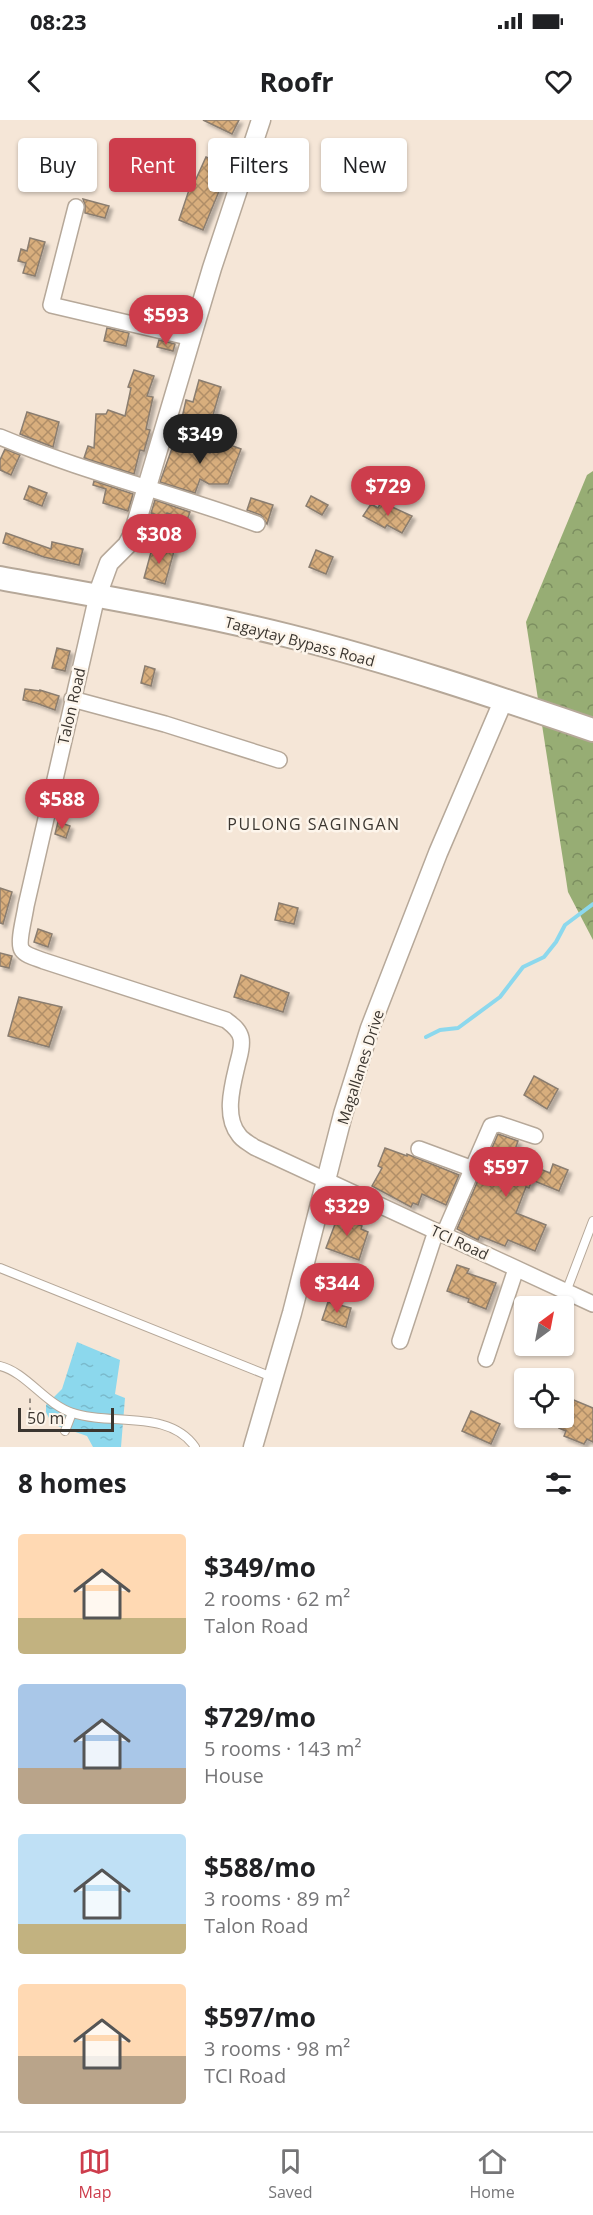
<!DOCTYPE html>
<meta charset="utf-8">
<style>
body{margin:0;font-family:"Open Sans",sans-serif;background:#f2f2f2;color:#202124;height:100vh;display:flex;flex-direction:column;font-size:22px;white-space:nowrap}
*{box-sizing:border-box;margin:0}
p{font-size:20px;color:#757577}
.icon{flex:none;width:33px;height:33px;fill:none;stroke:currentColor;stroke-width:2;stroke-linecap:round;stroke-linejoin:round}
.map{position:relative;height:1327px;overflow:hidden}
.panel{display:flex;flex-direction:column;background:#fff;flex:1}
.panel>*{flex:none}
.hud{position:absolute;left:18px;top:18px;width:558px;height:54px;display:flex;gap:12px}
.needle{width:39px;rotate:32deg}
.tools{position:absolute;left:514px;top:1176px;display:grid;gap:12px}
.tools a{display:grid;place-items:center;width:60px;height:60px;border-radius:6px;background:#fff;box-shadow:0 2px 4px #0004;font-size:30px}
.scale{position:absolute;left:18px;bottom:15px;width:96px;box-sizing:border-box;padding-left:6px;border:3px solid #3b3630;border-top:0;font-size:16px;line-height:21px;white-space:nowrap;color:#3b3630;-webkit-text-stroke:4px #fdf5eb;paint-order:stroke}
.price{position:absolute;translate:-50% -51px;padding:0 14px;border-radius:21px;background:#cd3d4c;color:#fff;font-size:20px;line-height:39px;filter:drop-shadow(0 2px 3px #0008)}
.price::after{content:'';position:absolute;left:50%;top:36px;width:18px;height:14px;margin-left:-9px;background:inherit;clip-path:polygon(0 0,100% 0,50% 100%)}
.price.current{background:#222;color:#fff}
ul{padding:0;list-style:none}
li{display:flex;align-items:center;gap:18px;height:150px;padding:0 18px}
li span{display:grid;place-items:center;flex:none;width:168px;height:120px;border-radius:6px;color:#555}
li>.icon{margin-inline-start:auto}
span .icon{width:72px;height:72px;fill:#fffc;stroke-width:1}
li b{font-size:26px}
h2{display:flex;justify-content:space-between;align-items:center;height:72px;padding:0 18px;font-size:26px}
.tag{padding:0 21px;border-radius:6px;background:#fff;box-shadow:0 2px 4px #0004;font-size:21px;line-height:54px}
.tag.current{background:#cd3d4c;color:#fff}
.status{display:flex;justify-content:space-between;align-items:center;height:42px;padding:0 30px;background:#fff;direction:ltr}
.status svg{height:16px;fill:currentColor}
header{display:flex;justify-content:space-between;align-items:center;height:78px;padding:0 18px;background:#fff;font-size:27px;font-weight:700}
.tab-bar{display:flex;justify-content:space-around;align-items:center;height:84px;border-top:2px solid #e0e0e0;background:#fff;font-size:16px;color:#757577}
.tab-bar a{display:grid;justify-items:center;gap:3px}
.tab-bar .current{color:#cd3d4c}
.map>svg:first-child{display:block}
.forest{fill:url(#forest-crowns)}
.water{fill:url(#water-ripples)}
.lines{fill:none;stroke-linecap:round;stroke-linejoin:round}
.stream{stroke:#8cd8ed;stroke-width:4}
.building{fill:url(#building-cross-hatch);stroke:#8a7d6f;stroke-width:1.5;filter:url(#shadow)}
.service-casing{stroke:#b6a899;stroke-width:10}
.minor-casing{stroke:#b6a899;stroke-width:18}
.tertiary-casing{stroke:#b6a899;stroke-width:21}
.primary-casing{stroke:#b6a899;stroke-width:26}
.path{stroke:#978d83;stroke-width:2;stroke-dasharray:4.5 4.5;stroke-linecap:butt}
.service{stroke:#fff;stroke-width:8}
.minor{stroke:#fff;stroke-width:15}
.tertiary{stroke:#fff;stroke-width:18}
.primary{stroke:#fff;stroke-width:22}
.labels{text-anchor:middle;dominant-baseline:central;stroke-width:5;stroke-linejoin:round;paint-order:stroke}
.street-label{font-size:15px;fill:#3b3630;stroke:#fdf5eb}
.neighbourhood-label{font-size:16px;letter-spacing:1.5px;fill:#3b3630;stroke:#fdf5eb}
</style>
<div class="status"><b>08:23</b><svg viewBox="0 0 49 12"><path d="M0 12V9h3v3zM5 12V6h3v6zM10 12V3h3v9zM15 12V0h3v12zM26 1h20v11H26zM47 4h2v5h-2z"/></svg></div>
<header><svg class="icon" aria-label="back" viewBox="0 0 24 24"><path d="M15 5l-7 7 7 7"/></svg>Roofr<svg class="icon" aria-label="heart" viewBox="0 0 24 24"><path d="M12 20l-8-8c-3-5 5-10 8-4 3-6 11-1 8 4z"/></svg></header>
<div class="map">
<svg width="593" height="1327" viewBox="0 0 593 1327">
<defs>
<pattern id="forest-crowns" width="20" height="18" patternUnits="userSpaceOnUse" patternTransform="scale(1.5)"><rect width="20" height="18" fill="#97ad74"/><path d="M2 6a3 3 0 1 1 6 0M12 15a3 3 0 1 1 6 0" fill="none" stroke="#7c8e60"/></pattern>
<pattern id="water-ripples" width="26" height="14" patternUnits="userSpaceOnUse" patternTransform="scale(1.5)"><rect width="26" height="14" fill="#8cd8ed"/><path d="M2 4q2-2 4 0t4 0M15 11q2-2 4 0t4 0" fill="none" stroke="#7abacc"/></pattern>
<pattern id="building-cross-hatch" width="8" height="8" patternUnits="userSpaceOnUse" patternTransform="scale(1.5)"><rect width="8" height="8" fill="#d8ae7d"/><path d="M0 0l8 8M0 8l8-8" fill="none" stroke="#b08e67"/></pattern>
<filter id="shadow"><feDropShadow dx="3.5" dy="3.5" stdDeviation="1.5" flood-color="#0004"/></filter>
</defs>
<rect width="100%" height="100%" fill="#f5e6d7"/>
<path class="forest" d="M593,351V820L568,772L526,502L587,355Z"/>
<path class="water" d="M77,1222L120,1240L115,1274L125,1278L121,1327H93L87,1316L52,1304L46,1292V1285L62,1269Z"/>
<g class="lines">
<path class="stream" d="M426,917L440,910L458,908L500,877L523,847L544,837L556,822L565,805L593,784"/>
</g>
<g class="building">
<path d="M203,0H239L232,14Z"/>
<path d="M206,37L229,47L203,110L179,100L193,58L196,59Z"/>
<path d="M83,79L109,86L105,98L85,93V85Z"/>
<path d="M30,118L45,122L35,156L23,153L26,143L18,141L21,129L27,131Z"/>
<path d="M107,208L129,213L126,226L104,221Z"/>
<path d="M159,220L175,224L173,231L157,227Z"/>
<path d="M134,250L154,256L147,276L153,277L146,309L150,310L144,331L140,330L134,354L84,338L88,326L94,328L96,294H106L108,290L125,296L131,268L128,267Z"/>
<path d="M199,260L221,267L213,295L223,298L219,311L204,306L205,304L182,298L186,280L193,282Z"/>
<path d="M27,292L59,302L53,327L20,314Z"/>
<path d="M214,319L241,329L228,364H209L200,359L195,373L160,362L175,320L210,333Z"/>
<path d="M5,329L20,335L11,355L0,350V340Z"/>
<path d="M94,361L133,374L128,391L103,383L106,369L93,365Z"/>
<path d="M29,366L47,373L42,386L24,379Z"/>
<path d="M311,376L328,385L322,395L306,386Z"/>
<path d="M251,378L273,385L267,404L261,395L247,390Z"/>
<path d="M155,380L190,392L187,400L167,393L165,398L151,393Z"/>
<path d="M381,382L412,396L402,413L387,405L385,408L363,396L371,384L378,388Z"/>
<path d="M6,413L51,429L52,422L83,429L79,445L44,437L3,423Z"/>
<path d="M153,425L174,431L165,464L144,458Z"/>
<path d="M316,430L333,437L326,454L309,447Z"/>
<path d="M57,528L70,531L65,551L52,548Z"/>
<path d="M145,546L155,549L151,566L141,563Z"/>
<path d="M25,569L40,571V570L59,576L55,590L36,583L23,580Z"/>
<path d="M58,702L70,706L66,718L55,714Z"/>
<path d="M0,768L12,772L3,804L0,803Z"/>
<path d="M279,783L298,788L294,804L275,800Z"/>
<path d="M38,809L52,814L48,827L34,822Z"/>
<path d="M0,833L12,836L9,848L0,846Z"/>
<path d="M241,855L289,873L283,892L234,877Z"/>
<path d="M19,877L62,887L49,927L8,916Z"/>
<path d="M534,956L558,969L547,989L524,975Z"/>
<path d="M498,1014L518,1021L512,1038L550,1053L553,1044L568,1050L559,1071L532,1060L529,1068L526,1067L516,1093L546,1105L535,1131L508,1120L505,1126L480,1116L478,1120L457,1109Z"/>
<path d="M385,1028L407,1036V1034L459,1055L446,1085L422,1074L418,1085L413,1083L411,1087L372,1066L382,1048L378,1046Z"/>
<path d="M340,1091L349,1094L347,1100L362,1106L361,1109L368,1112L359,1140L326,1128Z"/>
<path d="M457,1145L469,1149L467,1153L496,1163L486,1189L468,1182L469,1179L447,1171Z"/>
<path d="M328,1182L351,1188L346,1207L322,1200Z"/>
<path d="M564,1276L593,1288V1322L587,1319L584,1324L564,1316L566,1311L559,1308L564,1298Z"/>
<path d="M471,1291L500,1304L491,1324L462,1311Z"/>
</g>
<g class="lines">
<g class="service-casing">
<g id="service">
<path d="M0,1148L272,1257"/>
<path d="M566,1172L593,1101"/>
<path d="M0,1246C26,1252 46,1285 73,1293C111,1306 169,1289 195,1327"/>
<path d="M65,1311L72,1293"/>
</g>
</g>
<g class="minor-casing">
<g id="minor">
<path d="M76,87L51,185L192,218"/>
<path d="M0,317C84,352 172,373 257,404"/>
<path d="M97,476L26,786C25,795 17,823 22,830C26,836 37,838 44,841L226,900C232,905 239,909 241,918C243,927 239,937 237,946C232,967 224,997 239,1015C242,1020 249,1023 254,1027L593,1184"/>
<path d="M72,579L165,604L279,640"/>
<path d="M419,1029L473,1049"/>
<path d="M444,1114L491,1006L499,1004L535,1016"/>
<path d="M400,1221L436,1111"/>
<path d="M486,1239L516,1149"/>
</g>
</g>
<g class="tertiary-casing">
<g id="tertiary">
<path d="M97,476L109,443L127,425L133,414L212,148L261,0"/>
<path d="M253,1327L292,1193L343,994L370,908L438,733L504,579"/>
</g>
</g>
<g class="primary-casing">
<path id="primary" d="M0,458C97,476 194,492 289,516C392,542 493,576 593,610"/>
</g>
<path class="path" d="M30,1301V1277"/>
<use href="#service" class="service"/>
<use href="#minor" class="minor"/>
<use href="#tertiary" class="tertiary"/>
<use href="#primary" class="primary"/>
</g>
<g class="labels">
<g class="street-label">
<text transform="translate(300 521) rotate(15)">Tagaytay Bypass Road</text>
<text transform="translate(71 586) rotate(-77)">Talon Road</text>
<text transform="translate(360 947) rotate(-72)">Magallanes Drive</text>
<text transform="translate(460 1122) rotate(25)">TCI Road</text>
</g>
<g class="neighbourhood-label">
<text x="314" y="704">PULONG SAGINGAN</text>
</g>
</g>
</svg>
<div class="tools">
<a><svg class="needle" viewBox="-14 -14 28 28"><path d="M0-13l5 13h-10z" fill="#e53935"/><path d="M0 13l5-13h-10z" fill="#757577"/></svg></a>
<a><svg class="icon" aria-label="locate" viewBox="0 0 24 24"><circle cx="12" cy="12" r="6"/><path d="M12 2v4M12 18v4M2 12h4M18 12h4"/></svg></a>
</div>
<div class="scale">50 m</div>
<b class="price" style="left:166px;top:226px">$593</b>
<b class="price current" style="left:200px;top:345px">$349</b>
<b class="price" style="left:388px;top:397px">$729</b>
<b class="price" style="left:159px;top:445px">$308</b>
<b class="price" style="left:62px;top:710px">$588</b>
<b class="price" style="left:506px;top:1078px">$597</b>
<b class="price" style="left:347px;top:1117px">$329</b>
<b class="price" style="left:337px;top:1194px">$344</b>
<div class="hud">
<a class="tag">Buy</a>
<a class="tag current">Rent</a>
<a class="tag">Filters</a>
<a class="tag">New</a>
</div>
</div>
<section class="panel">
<h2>8 homes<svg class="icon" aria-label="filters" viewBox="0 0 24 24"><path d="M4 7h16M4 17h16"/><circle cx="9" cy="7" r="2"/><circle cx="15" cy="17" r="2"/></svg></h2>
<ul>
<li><span style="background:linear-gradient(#ffd9b3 70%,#c2b280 0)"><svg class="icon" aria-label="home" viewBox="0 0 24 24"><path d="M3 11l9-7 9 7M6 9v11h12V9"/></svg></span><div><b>$349/mo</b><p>2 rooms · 62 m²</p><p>Talon Road</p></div></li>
<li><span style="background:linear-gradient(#a9c7e8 70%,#b9a48a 0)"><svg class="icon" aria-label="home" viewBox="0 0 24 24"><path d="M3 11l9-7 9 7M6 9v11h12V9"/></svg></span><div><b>$729/mo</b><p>5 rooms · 143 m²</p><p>House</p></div></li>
<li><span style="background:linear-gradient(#bfe0f5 75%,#c2b280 0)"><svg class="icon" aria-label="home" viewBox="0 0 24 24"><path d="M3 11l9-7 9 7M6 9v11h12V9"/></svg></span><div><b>$588/mo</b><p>3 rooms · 89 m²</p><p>Talon Road</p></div></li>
<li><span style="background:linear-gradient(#ffd9b3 60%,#b9a48a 0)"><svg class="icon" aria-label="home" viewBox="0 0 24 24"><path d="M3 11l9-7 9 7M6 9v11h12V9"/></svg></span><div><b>$597/mo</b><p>3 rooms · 98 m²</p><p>TCI Road</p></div></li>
</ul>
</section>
<nav class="tab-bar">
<a class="current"><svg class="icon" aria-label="map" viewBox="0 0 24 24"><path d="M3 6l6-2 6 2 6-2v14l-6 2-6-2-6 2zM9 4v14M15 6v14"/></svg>Map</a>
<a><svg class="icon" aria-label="saved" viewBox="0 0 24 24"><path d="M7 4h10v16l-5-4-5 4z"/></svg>Saved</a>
<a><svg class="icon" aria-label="home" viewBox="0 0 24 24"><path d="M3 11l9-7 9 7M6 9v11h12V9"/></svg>Home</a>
</nav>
